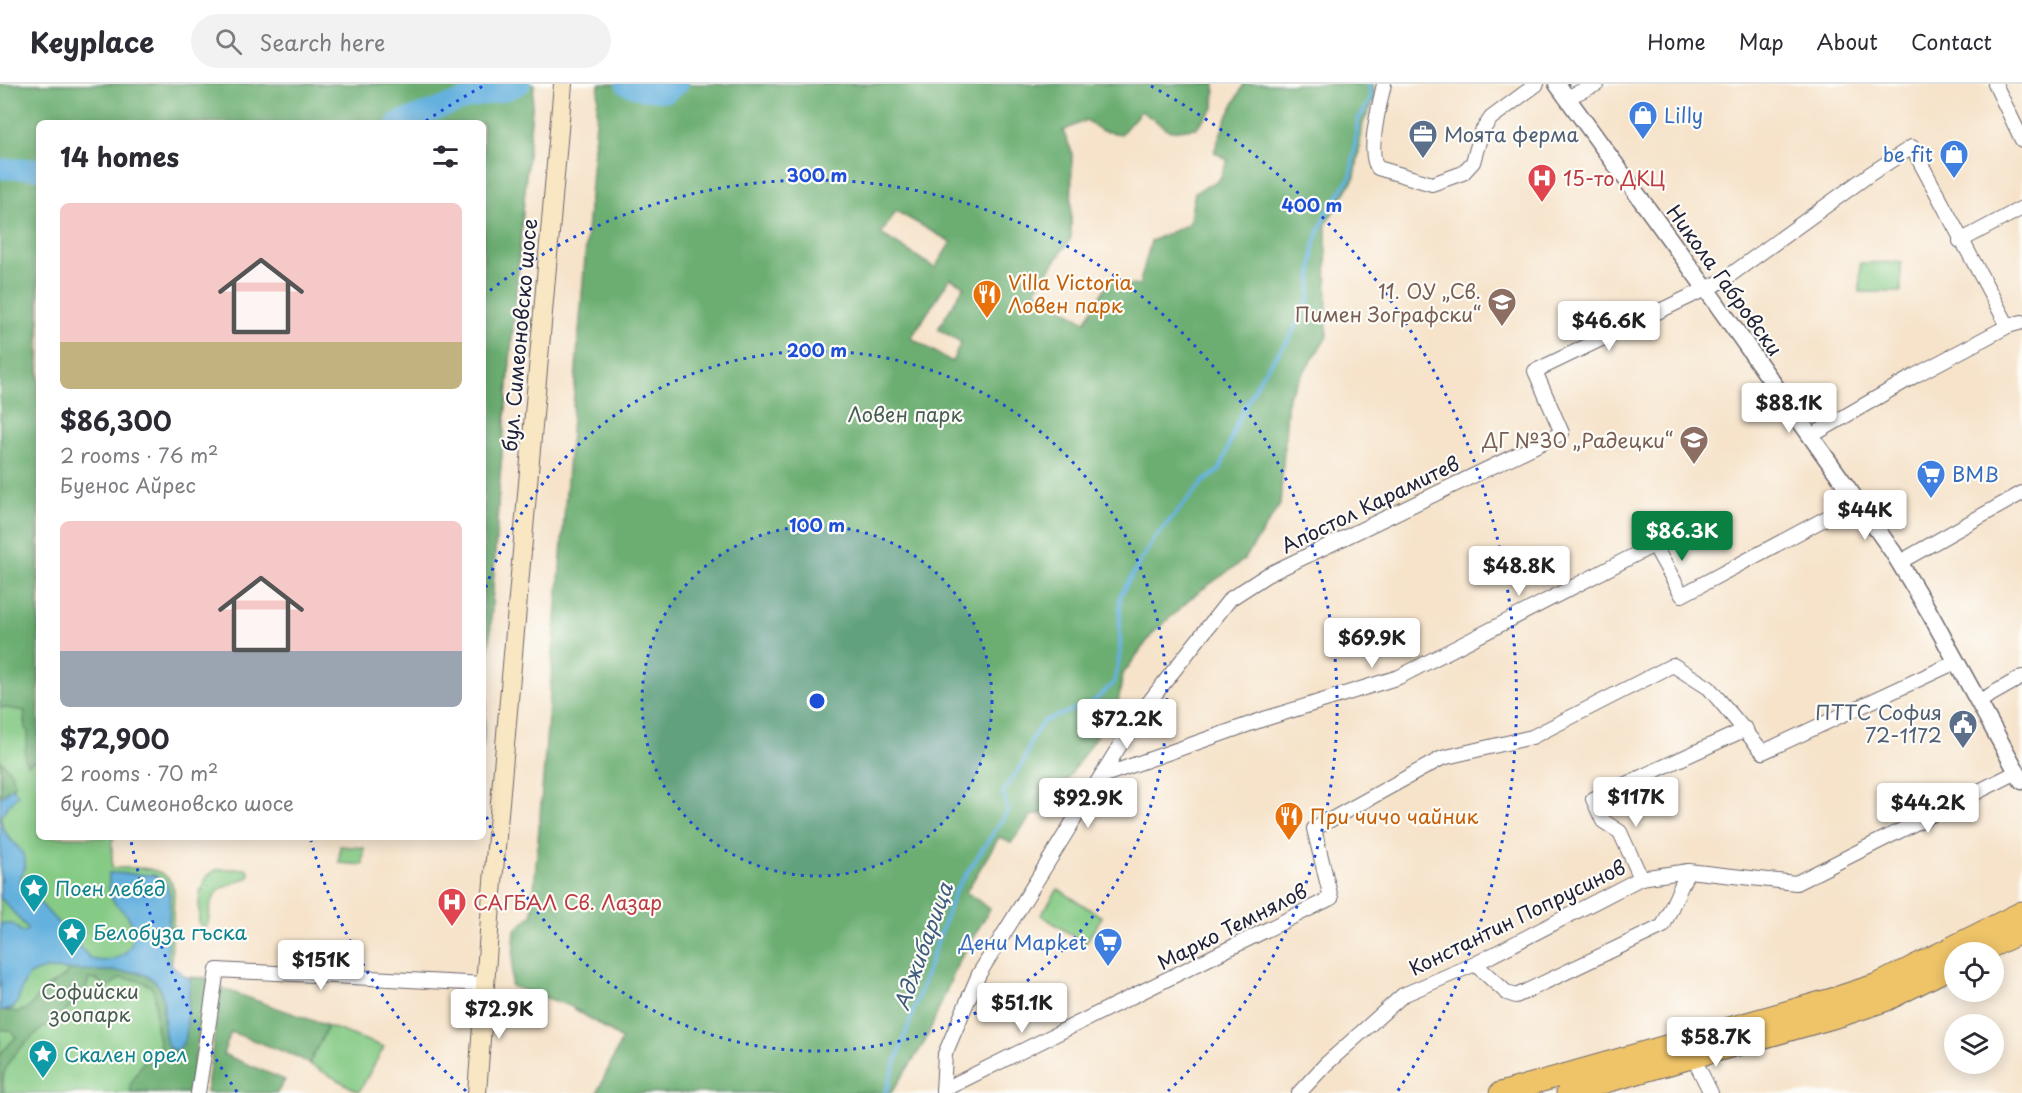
<!DOCTYPE html>
<meta charset="utf-8">
<style>
body{margin:0;font-family:"Playpen Sans",sans-serif;background:#f2f2f3;color:#2b2b33;height:100vh;display:flex;flex-direction:column;font-size:22px;white-space:nowrap}
*{box-sizing:border-box;margin:0}
p{font-size:20px;color:#7c7c81}
.icon{flex:none;width:33px;height:33px;fill:none;stroke:currentColor;stroke-width:2;stroke-linecap:round;stroke-linejoin:round}
.map{position:relative;flex:1;overflow:hidden}
.details{position:absolute;left:36px;top:36px;width:450px;height:720px;display:flex;flex-direction:column;background:#fff;border-radius:9px;box-shadow:0 3px 15px #0003}
.details>*{flex:none}
.tools{position:absolute;left:1944px;top:858px;display:grid;gap:12px}
.tools a{display:grid;place-items:center;width:60px;height:60px;border-radius:50%;background:#fff;box-shadow:0 3px 15px #0003;font-size:30px}
.price{position:absolute;translate:-50% -51px;padding:0 14px;border-radius:6px;background:#fff;color:#222;font-size:20px;line-height:39px;filter:drop-shadow(0 2px 3px #0008)}
.price::after{content:'';position:absolute;left:50%;top:36px;width:18px;height:14px;margin-left:-9px;background:inherit;clip-path:polygon(0 0,100% 0,50% 100%)}
.price.active{background:#0b8043;color:#fff}
ul{padding:0;list-style:none}
li{display:grid;align-content:center;gap:12px;height:318px;padding:0 24px}
li span{display:grid;place-items:center;height:186px;border-radius:9px;color:#555}
li>.icon{margin-inline-start:auto}
span .icon{width:108px;height:108px;fill:#fffc;stroke-width:1}
li b{font-size:26px}
h2{display:flex;justify-content:space-between;align-items:center;height:72px;padding:0 24px;font-size:26px}
header{display:flex;align-items:center;gap:36px;box-sizing:border-box;height:84px;padding:0 30px;background:#fff;border-bottom:2px solid #e1e1e2}
header strong{font-size:28px}
nav{display:flex;gap:33px;margin-inline-start:auto;font-size:21px}
.search{width:420px;height:54px;background:#f2f2f3;display:flex;align-items:center;gap:15px;box-sizing:border-box;padding:0 21px;border-radius:33px;color:#7c7c81;font-size:22px}
.map>svg:first-child{display:block}
.green{fill:#85ca85;stroke:#547660;stroke-width:1.5}
.forest{fill:#6cae72;stroke:#476856;stroke-width:1.5;fill-rule:evenodd}
.water{fill:#65b1de;stroke:#446a8c;stroke-width:1.5}
.lines{fill:none;stroke-linecap:round;stroke-linejoin:round}
.stream{stroke:#65b1de;stroke-width:4}
.river{stroke:#65b1de;stroke-width:21}
.minor-casing{stroke:#6c666d;stroke-width:16}
.tertiary-casing{stroke:#6c666d;stroke-width:19}
.secondary-casing{stroke:#6c666d;stroke-width:20}
.primary-casing{stroke:#6c666d;stroke-width:23}
.minor{stroke:#fff;stroke-width:14}
.tertiary{stroke:#fff;stroke-width:16}
.secondary{stroke:#f9e7c3;stroke-width:18}
.primary{stroke:#efc469;stroke-width:21}
.ring{fill:none;stroke:#1d4ed8;stroke-width:3;stroke-dasharray:3 6}
.labels{text-anchor:middle;dominant-baseline:central;stroke-width:4.5;stroke-linejoin:round;paint-order:stroke}
.shop-label{font-size:20px;fill:#366cbe;stroke:#fdfcf7;text-anchor:start}
.service-label{font-size:20px;fill:#4e5e75;stroke:#fdfcf7;text-anchor:start}
.health-label{font-size:20px;fill:#be3a42;stroke:#fdfcf7;text-anchor:start}
.street-label{font-size:20px;fill:#22223b;stroke:#fdfcf7}
.food-label{font-size:20px;fill:#c56008;stroke:#fdfcf7;text-anchor:start}
.education-label{font-size:20px;fill:#785e54;stroke:#fdfcf7;text-anchor:end}
.park-label{font-size:20px;fill:#455d55;stroke:#fdfcf7}
.culture-label{font-size:20px;fill:#0d838f;stroke:#fdfcf7;text-anchor:start}
.water-label{font-size:21px;font-style:italic;fill:#3d5b7c;stroke:#fdfcf7}
.centre{fill:#1d4ed8;stroke:#fdfcf7;stroke-width:3}
.ring-label{font-size:18px;text-anchor:middle;font-weight:bold;fill:#1d4ed8;stroke:#fdfcf7;stroke-width:4.5;stroke-linejoin:round;paint-order:stroke}
</style>
<header>
<strong>Keyplace</strong>
<div class="search"><svg class="icon" aria-label="search" viewBox="0 0 24 24"><circle cx="10" cy="10" r="6"/><path d="M15 15l6 6"/></svg>Search here</div>
<nav><a>Home</a><a>Map</a><a>About</a><a>Contact</a></nav>
</header>
<div class="map">
<svg width="2022" height="1009" viewBox="0 0 2022 1009">
<rect width="100%" height="100%" fill="#fdfcf7"/>
<filter id="ink" filterUnits="userSpaceOnUse"><feTurbulence type="fractalNoise" baseFrequency=".0167" numOctaves="2"/><feDisplacementMap in="SourceGraphic" scale="12" xChannelSelector="R" yChannelSelector="G"/><feConvolveMatrix kernelMatrix="1 2 1 2 8 2 1 2 1" color-interpolation-filters="sRGB"/></filter>
<filter id="wash" filterUnits="userSpaceOnUse"><feTurbulence type="fractalNoise" baseFrequency=".008" numOctaves="4" result="noise"/><feDisplacementMap in="SourceGraphic" scale="24" xChannelSelector="R" yChannelSelector="G"/><feGaussianBlur stdDeviation="1.35" result="paint"/><feColorMatrix in="noise" values="0 0 0 0 0 0 0 0 0 0 0 0 0 0 0 0 0 1.4 0 .05"/><feComposite in="paint" operator="in"/></filter>
<g filter="url(#wash)">
<rect width="100%" height="100%" fill="#f6e3ca"/>
<g class="green">
<path d="M0,0H534L499,404L483,666V39H39V753H114V756H112V784C133,784 169,779 174,807L171,881L186,893L208,894L189,1009H0Z"/>
<path d="M1901,178V208H1860V179Z"/>
<path d="M340,762L364,764L363,781L339,779Z"/>
<path d="M218,785H245L249,786V793C231,802 215,800 210,824C209,831 210,837 206,843H202L199,840C199,820 196,794 218,785Z"/>
<path d="M1058,805L1102,833L1085,860L1041,831Z"/>
<path d="M328,942L384,963L359,1008L309,980Z"/>
</g>
<g class="forest">
<path d="M0,0H534L499,404L483,666V39H39V674L27,681C22,669 28,659 28,647L25,645L26,639L24,638L25,627L0,623Z"/>
<path d="M599,0H1215L1214,24L1196,44L1170,47L1141,27L1121,50L1102,47L1086,36L1063,47L1072,68L1071,154L1035,207L1085,238L1109,197L1139,202L1151,157L1189,140L1195,108L1219,96L1228,76L1214,68L1226,35L1244,0H1373L1375,15L1363,39L1355,93L1326,139L1327,253L1288,312L1280,421L1244,476L1196,510L1153,549L1123,590L1118,619L1045,729L1031,732L1011,759L999,753L966,808L990,825L958,879L925,958L891,1009H597L622,955L570,922L511,902L515,846L532,831ZM896,127L951,158L935,184L881,150ZM950,194L964,202L938,245L961,258L952,278L911,254Z"/>
<path d="M0,676C7,683 15,691 14,701L0,714Z"/>
<path d="M69,885L136,888C167,896 163,913 163,939L186,953L190,894H208L189,1009H154L140,1007V1009H131L130,1001L145,975L151,978L161,974C161,963 157,952 156,941C153,909 164,898 121,894L105,905L98,896L89,895L85,908L81,914C61,932 14,961 5,986C2,993 3,1001 4,1009H0V970L16,953L11,947L0,945V926L19,928L29,924L43,906L65,892Z"/>
<path d="M221,904L328,942L309,980L298,973L231,948L223,970L285,996L277,1009H206Z"/>
</g>
<path class="water" d="M12,703L18,711C13,717 3,725 1,734C0,760 40,764 19,796L91,875C116,882 141,866 131,838C127,827 115,823 111,813C108,806 109,797 109,789L154,791L163,796L167,801L170,812L167,877L186,893L190,894L186,953L182,961L176,967L168,963C156,932 179,899 136,888L47,885C7,890 32,929 0,926V840H13L23,849L28,845L0,813V797L2,796L0,792V714Z"/>
<g class="lines">
<path class="stream" d="M885,1009L955,807L1008,727L1003,708L1024,677L1032,654L1044,637L1093,618L1114,599L1120,570V512L1153,456L1203,398L1220,386L1238,336L1263,289L1289,255L1310,213L1314,161L1325,131L1351,92L1358,36L1371,15L1369,0"/>
<g class="river">
<path d="M626,0L643,6L667,8L678,0"/>
<path d="M397,39L470,14L503,7L520,0"/>
<path d="M0,85H39"/>
</g>
</g>
</g>
<g filter="url(#ink)">
<g class="lines">
<g class="minor-casing">
<g id="minor">
<path d="M1384,0C1380,19 1366,70 1378,84L1432,100L1463,89L1473,78L1482,47L1491,34L1537,0"/>
<path d="M1995,0L2022,56"/>
<path d="M1566,14L1597,0"/>
<path d="M1960,157L2022,124"/>
<path d="M1811,352L1916,291L2008,242L2022,238"/>
<path d="M1900,478L2022,409"/>
<path d="M1978,618L2022,593"/>
<path d="M1102,692L1264,635L1399,593L1654,461L1682,511L1858,417"/>
<path d="M1641,794L1620,748L1603,737L1593,715L1746,645"/>
<path d="M1475,880L1507,909L1516,912L1663,842L1688,787"/>
<path d="M1693,973L1711,1009"/>
<path d="M943,1006L1331,814L1314,745L1442,674L1532,653L1673,581L1709,604L1763,668L1956,578"/>
<path d="M198,1009L217,886L485,900"/>
<path d="M943,1009L945,970L979,890L1138,632L1230,515L1267,491L1562,349L1535,287L1722,197L1870,90L1912,63L2008,242"/>
<path d="M1299,1009L1325,981L1403,911L1475,880L1641,794L1688,787L1796,799L2017,688"/>
</g>
</g>
<g class="tertiary-casing">
<path id="tertiary" d="M1557,0L1714,216L1893,468L1928,526L2022,697"/>
</g>
<g class="secondary-casing">
<path id="secondary" d="M477,1009L491,821L563,0"/>
</g>
<g class="primary-casing">
<g id="primary">
<path d="M1981,868L2022,848"/>
<path d="M1500,1009L1835,914L1878,900L2022,828"/>
<path d="M1567,1009L1840,932L1887,916L1954,882"/>
</g>
</g>
<use href="#minor" class="minor"/>
<use href="#tertiary" class="tertiary"/>
<use href="#secondary" class="secondary"/>
<use href="#primary" class="primary"/>
</g>
</g>
<circle cx="817" cy="617" r="175" fill="#1d4ed8" fill-opacity=".12"/>
<g class="ring">
<circle cx="817" cy="617" r="175"/>
<path d="M483 512A350 350 0 1 1 483 722"/>
<path d="M466 1007A525 525 0 0 1 311 757M483 212A525 525 0 0 1 1168 1007"/>
<path d="M237 1008A700 700 0 0 1 131 757M426 37A700 700 0 0 1 483 2M1151 2A700 700 0 0 1 1397 1008"/>
</g>
<defs>
<g id="shop-pin" transform="scale(1.5)"><path d="M0 17L-7.5 6A9.5 9.5 0 1 1 7.5 6Z" fill="#3f7fe0" stroke="#fdfcf7"/><path d="M-5-2.5h2.3a2.7 3.5 0 0 1 5.4 0H5L5.5 6h-11ZM-1.5-2.5h3a1.5 2.3 0 0 0-3 0Z" fill="#fff"/></g>
<g id="office-pin" transform="scale(1.5)"><path d="M0 17L-7.5 6A9.5 9.5 0 1 1 7.5 6Z" fill="#5c6f8a" stroke="#fdfcf7"/><path d="M-6-3h4V-5.5h4V-3h4V5H-6ZM-1-4.5V-3h2v-1.5ZM-6 0V1H6V0Z" fill="#fff"/></g>
<g id="hospital-pin" transform="scale(1.5)"><path d="M0 17L-7.5 6A9.5 9.5 0 1 1 7.5 6Z" fill="#e0444e" stroke="#fdfcf7"/><path d="M-5-5h3v3.5h4V-5h3V5h-3V1.5h-4V5h-3Z" fill="#fff"/></g>
<g id="restaurant-pin" transform="scale(1.5)"><path d="M0 17L-7.5 6A9.5 9.5 0 1 1 7.5 6Z" fill="#e8710a" stroke="#fdfcf7"/><path d="M-5-6h1v4h1v-4h1v4h1v-4h1v5L-1.5 .5V6h-2V.5L-5-1ZM5-6V6H3V1.5H1.5Q1.5-4 5-6Z" fill="#fff"/></g>
<g id="school-pin" transform="scale(1.5)"><path d="M0 17L-7.5 6A9.5 9.5 0 1 1 7.5 6Z" fill="#8d6e63" stroke="#fdfcf7"/><path d="M0-5L7-2L0 1L-7-2ZM-4 1L0 2.5L4 1V4Q0 6-4 4Z" fill="#fff"/></g>
<g id="supermarket-pin" transform="scale(1.5)"><path d="M0 17L-7.5 6A9.5 9.5 0 1 1 7.5 6Z" fill="#3f7fe0" stroke="#fdfcf7"/><path d="M-6-5.5h2.5l.6 2H6L4.5 2H-2.5L-4.4-4H-6ZM-1.5 3.2a1.3 1.3 0 1 0 .1 0ZM3 3.2a1.3 1.3 0 1 0 .1 0Z" fill="#fff"/></g>
<g id="civic-pin" transform="scale(1.5)"><path d="M0 17L-7.5 6A9.5 9.5 0 1 1 7.5 6Z" fill="#5c6f8a" stroke="#fdfcf7"/><path d="M-.6-6.5H3V-4.5H.6V-3L4-1V1h2V6H-6V1h2V-1L-.6-3ZM-1.2 2.5V6h2.4V2.5Z" fill="#fff"/></g>
<g id="sight-pin" transform="scale(1.5)"><path d="M0 17L-7.5 6A9.5 9.5 0 1 1 7.5 6Z" fill="#0f9aa8" stroke="#fdfcf7"/><path d="M0-6L1.8-2.2L6-1.7L2.9 1.2L3.7 5.4L0 3.3L-3.7 5.4L-2.9 1.2L-6-1.7L-1.8-2.2Z" fill="#fff"/></g>
</defs>
<g fill-rule="evenodd">
<use href="#shop-pin" x="1643" y="31"/>
<use href="#office-pin" x="1423" y="50"/>
<use href="#shop-pin" x="1954" y="70"/>
<use href="#hospital-pin" x="1542" y="94"/>
<use href="#restaurant-pin" x="987" y="210"/>
<use href="#school-pin" x="1502" y="218"/>
<use href="#school-pin" x="1694" y="356"/>
<use href="#supermarket-pin" x="1931" y="390"/>
<use href="#civic-pin" x="1963" y="640"/>
<use href="#restaurant-pin" x="1289" y="732"/>
<use href="#sight-pin" x="34" y="804"/>
<use href="#hospital-pin" x="452" y="818"/>
<use href="#sight-pin" x="72" y="848"/>
<use href="#supermarket-pin" x="1108" y="858"/>
<use href="#sight-pin" x="43" y="970"/>
</g>
<g class="labels">
<g class="shop-label">
<text x="1664" y="31">Lilly</text>
<text x="1933" y="70" text-anchor="end">be fit</text>
<text x="1952" y="390">BMB</text>
<text x="1087" y="858" text-anchor="end">Дени Mapket</text>
</g>
<g class="service-label">
<text x="1444" y="50">Моята ферма</text>
<text x="1942" y="628" text-anchor="end">ПТТС София<tspan x="1942" dy="23">72-1172</tspan></text>
</g>
<g class="health-label">
<text x="1563" y="94">15-то ДКЦ</text>
<text x="473" y="818">САГБАЛ Св. Лазар</text>
</g>
<g class="street-label">
<text transform="translate(1725 196) rotate(54)">Никола Габровски</text>
<text transform="translate(519 251) rotate(-85)">бул. Симеоновско шосе</text>
<text transform="translate(1370 420) rotate(-26)">Апостол Карамитев</text>
<text transform="translate(1517 833) rotate(-26)">Константин Попрусинов</text>
<text transform="translate(1232 842) rotate(-27)">Марко Темнялов</text>
</g>
<g class="food-label">
<text x="1008" y="198">Villa Victoria<tspan x="1008" dy="23">Ловен парк</tspan></text>
<text x="1310" y="732">При чичо чайник</text>
</g>
<g class="education-label">
<text x="1481" y="207">11. ОУ „Св.<tspan x="1481" dy="23">Пимен Зографски“</tspan></text>
<text x="1673" y="356">ДГ №30 „Радецки“</text>
</g>
<g class="park-label">
<text x="905" y="330">Ловен парк</text>
<text x="90" y="907">Софийски<tspan x="90" dy="23">зоопарк</tspan></text>
</g>
<g class="culture-label">
<text x="55" y="804">Поен лебед</text>
<text x="93" y="848">Белобуза гъска</text>
<text x="64" y="970">Скален орел</text>
</g>
<g class="water-label">
<text transform="translate(922 862) rotate(-70)">Аджибарица</text>
</g>
</g>
<circle cx="817" cy="617" r="9" class="centre"/>
<g class="ring-label">
<text x="817" y="98">300 m</text>
<text x="1312" y="128">400 m</text>
<text x="817" y="273">200 m</text>
<text x="817" y="448">100 m</text>
</g>
</svg>
<div class="tools">
<a><svg class="icon" aria-label="locate" viewBox="0 0 24 24"><circle cx="12" cy="12" r="6"/><path d="M12 2v4M12 18v4M2 12h4M18 12h4"/></svg></a>
<a><svg class="icon" aria-label="layers" viewBox="0 0 24 24"><path d="M12 4l9 5-9 5-9-5zM3 14l9 5 9-5"/></svg></a>
</div>
<b class="price" style="left:1609px;top:268px">$46.6K</b>
<b class="price" style="left:1789px;top:350px">$88.1K</b>
<b class="price" style="left:1865px;top:457px">$44K</b>
<b class="price active" style="left:1682px;top:478px">$86.3K</b>
<b class="price" style="left:1519px;top:513px">$48.8K</b>
<b class="price" style="left:1372px;top:585px">$69.9K</b>
<b class="price" style="left:1127px;top:666px">$72.2K</b>
<b class="price" style="left:1636px;top:744px">$117K</b>
<b class="price" style="left:1088px;top:745px">$92.9K</b>
<b class="price" style="left:1928px;top:750px">$44.2K</b>
<b class="price" style="left:321px;top:907px">$151K</b>
<b class="price" style="left:1022px;top:950px">$51.1K</b>
<b class="price" style="left:499px;top:956px">$72.9K</b>
<b class="price" style="left:1716px;top:984px">$58.7K</b>
<section class="details">
<h2>14 homes<svg class="icon" aria-label="filters" viewBox="0 0 24 24"><path d="M4 7h16M4 17h16"/><circle cx="9" cy="7" r="2"/><circle cx="15" cy="17" r="2"/></svg></h2>
<ul>
<li><span style="background:linear-gradient(#f6c9c9 75%,#c2b280 0)"><svg class="icon" aria-label="home" viewBox="0 0 24 24"><path d="M3 11l9-7 9 7M6 9v11h12V9"/></svg></span><div><b>$86,300</b><p>2 rooms · 76 m²</p><p>Буенос Айрес</p></div></li>
<li><span style="background:linear-gradient(#f6c9c9 70%,#9aa5b1 0)"><svg class="icon" aria-label="home" viewBox="0 0 24 24"><path d="M3 11l9-7 9 7M6 9v11h12V9"/></svg></span><div><b>$72,900</b><p>2 rooms · 70 m²</p><p>бул. Симеоновско шосе</p></div></li>
</ul>
</section>
</div>
